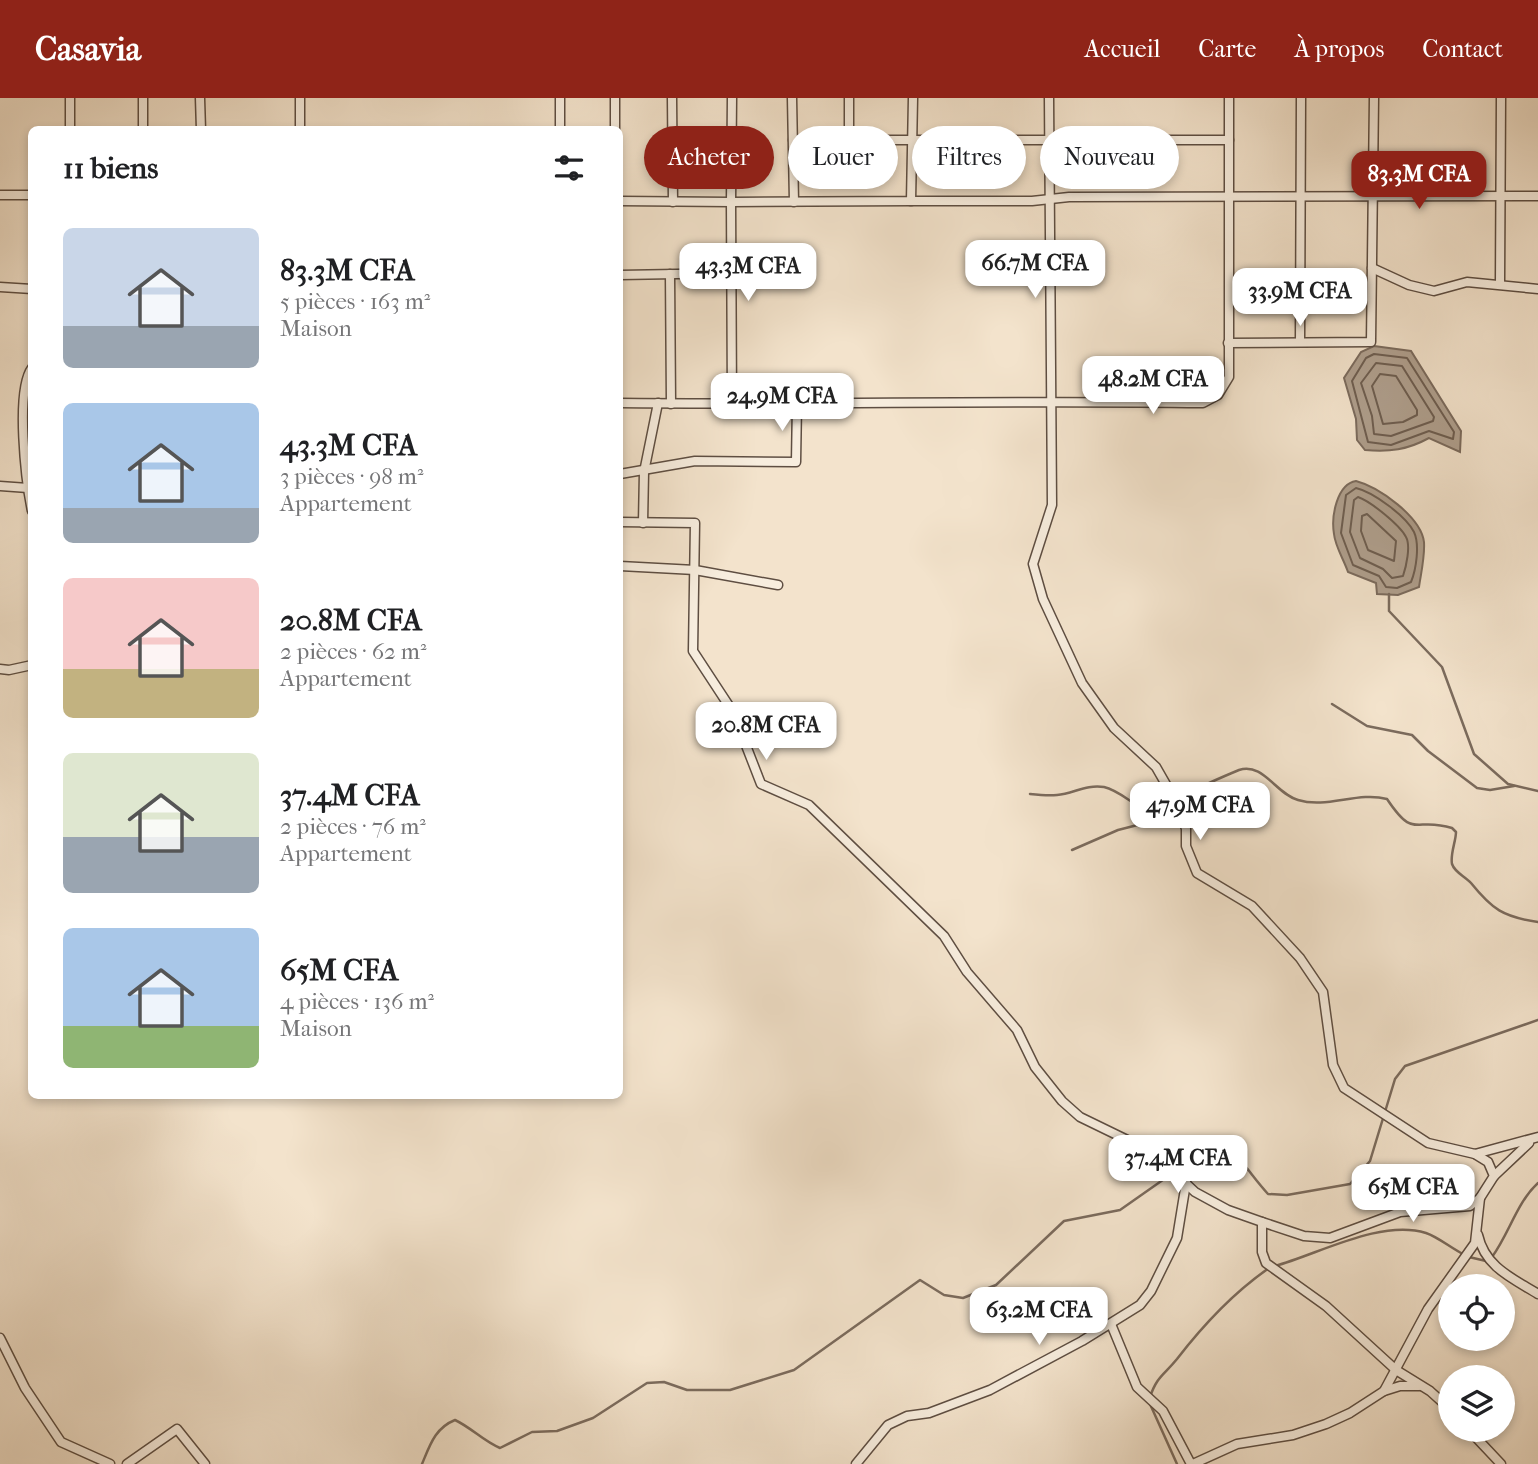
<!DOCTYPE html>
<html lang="fr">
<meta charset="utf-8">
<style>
body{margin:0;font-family:"IM FELL French Canon",serif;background:#f2f2f2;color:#202124;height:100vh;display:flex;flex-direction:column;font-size:26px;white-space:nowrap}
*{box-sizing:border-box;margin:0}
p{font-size:23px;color:#757577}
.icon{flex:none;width:38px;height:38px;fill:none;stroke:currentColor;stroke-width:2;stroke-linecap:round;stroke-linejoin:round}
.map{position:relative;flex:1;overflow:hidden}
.details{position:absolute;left:28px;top:28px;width:595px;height:973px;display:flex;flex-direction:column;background:#fff;border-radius:10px;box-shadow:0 4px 10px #0003}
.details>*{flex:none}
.top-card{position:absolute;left:644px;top:28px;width:665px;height:63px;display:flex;gap:14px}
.fabs{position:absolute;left:1438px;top:1176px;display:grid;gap:14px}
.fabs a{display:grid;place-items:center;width:77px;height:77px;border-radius:50%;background:#fff;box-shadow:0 4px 10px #0003;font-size:35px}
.price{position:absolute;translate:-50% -60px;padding:0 16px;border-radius:14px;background:#fff;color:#222;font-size:23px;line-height:46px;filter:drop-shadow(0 2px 4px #0008)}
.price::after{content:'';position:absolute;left:50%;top:42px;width:21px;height:16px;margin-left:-10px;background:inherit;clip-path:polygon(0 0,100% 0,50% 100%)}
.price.on{background:#8f2418;color:#fff}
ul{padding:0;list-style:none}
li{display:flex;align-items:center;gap:21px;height:175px;padding:0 35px}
li span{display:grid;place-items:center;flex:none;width:196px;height:140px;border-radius:10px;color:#555}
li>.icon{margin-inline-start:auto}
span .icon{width:84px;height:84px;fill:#fffc;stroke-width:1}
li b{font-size:30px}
h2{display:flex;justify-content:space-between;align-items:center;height:84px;padding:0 35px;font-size:30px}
.pill{padding:0 24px;border-radius:32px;background:#fff;box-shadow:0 4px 10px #0003;font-size:24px;line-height:63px}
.pill.on{background:#8f2418;color:#fff}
header{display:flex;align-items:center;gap:42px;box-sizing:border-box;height:98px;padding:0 35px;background:#8f2418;color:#fff}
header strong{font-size:33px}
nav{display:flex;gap:38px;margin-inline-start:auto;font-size:24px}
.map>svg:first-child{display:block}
.water{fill:#af9f8d;stroke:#7b6b5d;stroke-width:2}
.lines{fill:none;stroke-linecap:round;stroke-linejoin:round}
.shore{stroke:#6e5e50;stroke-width:2}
.stream{stroke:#7b6b5d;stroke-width:2.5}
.street-casing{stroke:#5e4e42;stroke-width:11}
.street{stroke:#f7edde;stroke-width:8}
</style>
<header>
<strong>Casavia</strong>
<nav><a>Accueil</a><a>Carte</a><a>À propos</a><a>Contact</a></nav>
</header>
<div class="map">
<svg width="1538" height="1366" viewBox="0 0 1538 1366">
<rect width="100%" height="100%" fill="#f3e3cc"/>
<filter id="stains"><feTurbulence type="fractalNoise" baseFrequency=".00286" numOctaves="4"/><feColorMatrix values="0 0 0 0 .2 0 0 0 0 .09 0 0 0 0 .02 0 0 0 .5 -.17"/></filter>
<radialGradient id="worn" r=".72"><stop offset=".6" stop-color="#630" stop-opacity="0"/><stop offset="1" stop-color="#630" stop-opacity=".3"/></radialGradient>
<g class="water">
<path d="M1374,248L1411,253L1461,333L1460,354L1429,340C1407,352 1390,354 1365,352L1357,342L1356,321L1344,280L1361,254Z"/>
<path d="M1356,383C1379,389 1421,419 1424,444C1425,458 1421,475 1419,489L1398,497L1377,496L1376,485L1348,474C1344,462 1335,448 1334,436C1331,418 1337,386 1356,383Z"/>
</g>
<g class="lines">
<g class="shore">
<path d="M1374,256L1407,260L1454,334L1453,341L1429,333L1391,347L1368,344L1352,283L1366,260Z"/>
<path d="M1376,265L1402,268L1434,319L1433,323L1391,338L1374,336L1372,318L1361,285Z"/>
<path d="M1380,276L1396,278L1417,312V317L1403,324L1383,326L1372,288Z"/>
<path d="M1356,390C1373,394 1406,418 1414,434C1420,447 1416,472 1411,484L1397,490L1386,489L1379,478L1353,467L1341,435L1346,397Z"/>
<path d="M1358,399C1370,403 1400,427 1406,439C1411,448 1406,469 1403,478L1392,480L1383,471L1360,460L1350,434L1354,402Z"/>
<path d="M1367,416L1396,443L1394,463L1368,452L1361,433L1362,418Z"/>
</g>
<g class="stream">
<path d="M1389,496V513L1442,569L1474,656L1508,686L1538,693"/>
<path d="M1332,606L1367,628L1412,637L1428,653L1477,690L1490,692L1514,688"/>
<path d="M1030,696C1039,697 1048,698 1057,697C1073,696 1086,686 1104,689C1126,694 1141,719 1166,714C1181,711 1183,698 1195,692C1206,686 1227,677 1239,672C1263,664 1276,696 1298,702C1327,711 1358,693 1387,701C1415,743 1414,718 1452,730L1456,734C1456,743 1450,756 1452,766C1455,775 1465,778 1471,785C1492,811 1503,819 1538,824"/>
<path d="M1072,752L1118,732L1157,722L1164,715"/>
<path d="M1469,1159L1486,1163"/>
<path d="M1492,1159C1509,1136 1517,1104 1538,1085"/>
<path d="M1275,1168C1319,1156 1380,1121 1426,1135C1438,1139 1451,1150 1463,1156"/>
<path d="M1150,1299C1157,1278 1164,1277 1177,1261C1204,1226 1233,1195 1269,1170"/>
<path d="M1150,1306L1177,1366"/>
<path d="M422,1366C430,1347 435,1330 455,1322C472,1330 483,1343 500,1350L532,1334L557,1333L593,1320L647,1285L664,1284L687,1292H730L794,1272L920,1182L944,1197L963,1200L996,1187L1064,1123L1120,1112L1177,1072L1195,1054C1244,1052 1238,1063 1268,1096L1287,1097L1350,1086L1370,1063L1395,981L1405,968L1538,922"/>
</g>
<g class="street-casing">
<g id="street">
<path d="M143,0V32"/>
<path d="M200,0L201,32"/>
<path d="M300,0V32"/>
<path d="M560,0V32"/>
<path d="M615,0V32"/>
<path d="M672,0L673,104"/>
<path d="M732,0L731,104L911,103L913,0"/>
<path d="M792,0L794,104"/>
<path d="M849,0V40"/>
<path d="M1049,0L1052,407L1033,466L1043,501L1082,585L1114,630L1156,669L1180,711L1186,731V748L1197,775L1252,808L1300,860L1323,894L1333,967L1344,990L1428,1045L1475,1056L1538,1039"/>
<path d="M70,32V0"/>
<path d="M793,42H1229"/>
<path d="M0,97H32"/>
<path d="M620,103L731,104L732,307"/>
<path d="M911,103H1032L1069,99L1538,98"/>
<path d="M1372,170L1409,187L1434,193L1467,184L1538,191"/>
<path d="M670,176L671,306"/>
<path d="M620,177L733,175"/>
<path d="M1500,185L1501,0"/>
<path d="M0,189L32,191"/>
<path d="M1300,244L1301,0"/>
<path d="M1228,245L1371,244L1374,0"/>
<path d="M32,270C15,293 26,384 32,413"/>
<path d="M620,305C814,307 1008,302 1203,305L1218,297L1229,279V0"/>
<path d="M620,376L695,363L796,364L797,306"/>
<path d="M0,388L28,390"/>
<path d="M620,424L695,425L693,553L733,614L761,686L809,707L944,838L967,874L1017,932L1035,969L1062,1003L1080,1019L1152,1054L1195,1094L1228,1112L1262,1124V1154L1266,1165L1326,1208L1396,1272L1430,1293L1451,1312"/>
<path d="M643,425L644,374L658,305"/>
<path d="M620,468L695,472L778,487"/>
<path d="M0,571L9,572L32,567"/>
<path d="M1494,1078L1529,1045"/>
<path d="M1262,1124L1304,1138L1330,1140L1400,1114L1470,1108L1480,1100L1494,1078L1488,1064L1475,1056"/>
<path d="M1478,1137C1485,1169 1512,1180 1538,1196"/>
<path d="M1111,1226L1137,1289L1163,1313L1191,1366"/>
<path d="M0,1240L25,1290L61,1344L110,1366"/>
<path d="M1384,1293L1400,1288H1419"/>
<path d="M1469,1332L1501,1366"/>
<path d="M127,1366L177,1331L205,1366"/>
<path d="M856,1366L888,1327L907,1318L929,1315L990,1292L1082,1243L1140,1207L1151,1193L1177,1140L1186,1085"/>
<path d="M1193,1366L1237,1346L1293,1337L1326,1326L1350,1315L1384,1293L1428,1211L1475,1145L1480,1100"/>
</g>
</g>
<use href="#street" class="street"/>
</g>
<rect width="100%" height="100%" filter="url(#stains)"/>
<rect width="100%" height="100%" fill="url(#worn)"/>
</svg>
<div class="fabs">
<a><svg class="icon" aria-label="locate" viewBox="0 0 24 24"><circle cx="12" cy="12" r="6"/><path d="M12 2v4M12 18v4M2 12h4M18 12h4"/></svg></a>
<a><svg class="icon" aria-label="layers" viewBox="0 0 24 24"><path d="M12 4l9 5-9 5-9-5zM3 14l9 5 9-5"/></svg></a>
</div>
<b class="price on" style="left:1419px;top:113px">83.3M CFA</b>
<b class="price" style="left:1035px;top:202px">66.7M CFA</b>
<b class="price" style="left:748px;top:205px">43.3M CFA</b>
<b class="price" style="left:1300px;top:230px">33.9M CFA</b>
<b class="price" style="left:1153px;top:318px">48.2M CFA</b>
<b class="price" style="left:782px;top:335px">24.9M CFA</b>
<b class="price" style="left:766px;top:664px">20.8M CFA</b>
<b class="price" style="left:1200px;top:744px">47.9M CFA</b>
<b class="price" style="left:1178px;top:1097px">37.4M CFA</b>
<b class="price" style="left:1413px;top:1126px">65M CFA</b>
<b class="price" style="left:1039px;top:1249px">63.2M CFA</b>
<div class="top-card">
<a class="pill on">Acheter</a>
<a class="pill">Louer</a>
<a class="pill">Filtres</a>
<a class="pill">Nouveau</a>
</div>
<section class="details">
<h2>11 biens<svg class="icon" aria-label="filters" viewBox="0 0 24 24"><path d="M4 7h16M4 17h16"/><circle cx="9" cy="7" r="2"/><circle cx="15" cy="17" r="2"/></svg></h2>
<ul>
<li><span style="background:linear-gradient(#c9d6e8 70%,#9aa5b1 0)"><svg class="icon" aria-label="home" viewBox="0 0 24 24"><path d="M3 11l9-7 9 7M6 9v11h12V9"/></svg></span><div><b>83.3M CFA</b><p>5 pièces · 163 m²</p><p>Maison</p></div></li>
<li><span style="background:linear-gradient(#a9c7e8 75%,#9aa5b1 0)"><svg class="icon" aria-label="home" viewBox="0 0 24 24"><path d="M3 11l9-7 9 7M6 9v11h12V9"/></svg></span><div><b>43.3M CFA</b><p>3 pièces · 98 m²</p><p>Appartement</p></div></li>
<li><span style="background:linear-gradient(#f6c9c9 65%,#c2b280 0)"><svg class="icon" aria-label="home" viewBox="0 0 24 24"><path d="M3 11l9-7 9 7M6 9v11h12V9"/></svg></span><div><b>20.8M CFA</b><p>2 pièces · 62 m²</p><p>Appartement</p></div></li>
<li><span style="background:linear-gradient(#dfe7d0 60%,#9aa5b1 0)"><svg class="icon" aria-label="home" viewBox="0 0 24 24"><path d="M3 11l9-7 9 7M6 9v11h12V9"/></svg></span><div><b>37.4M CFA</b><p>2 pièces · 76 m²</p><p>Appartement</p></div></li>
<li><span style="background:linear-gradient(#a9c7e8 70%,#8fb573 0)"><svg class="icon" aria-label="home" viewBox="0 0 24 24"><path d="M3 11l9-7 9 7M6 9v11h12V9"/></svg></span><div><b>65M CFA</b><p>4 pièces · 136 m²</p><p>Maison</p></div></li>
</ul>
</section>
</div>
